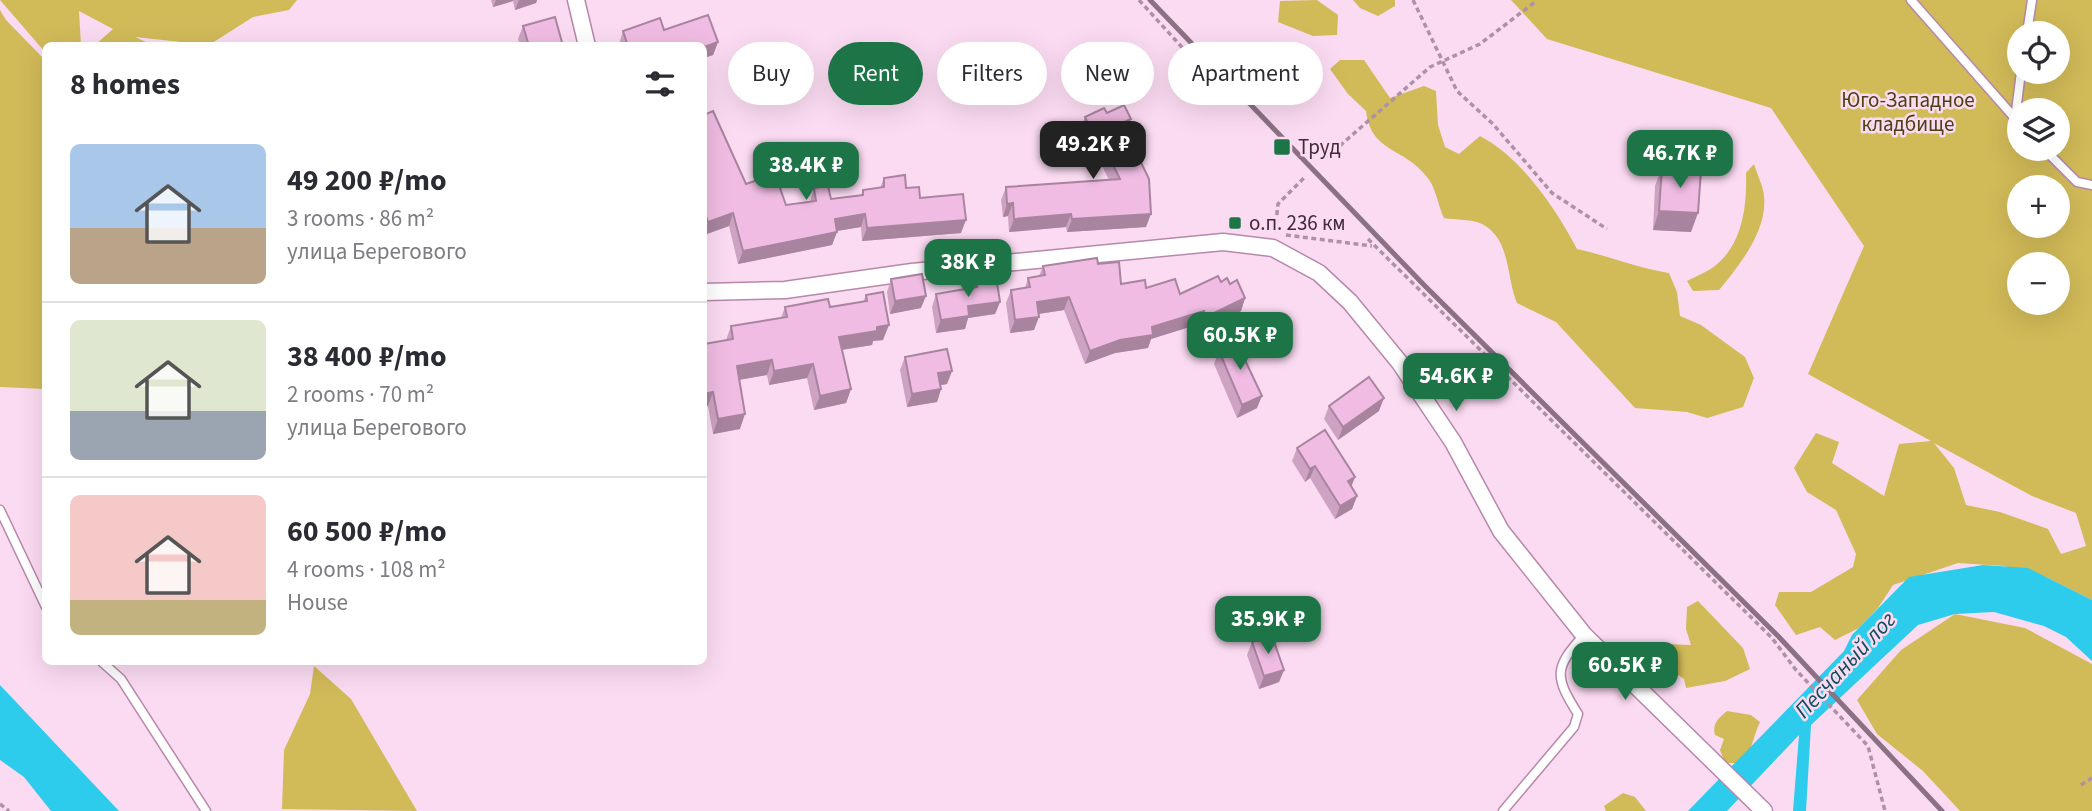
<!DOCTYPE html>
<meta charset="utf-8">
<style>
body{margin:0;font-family:"Source Sans 3",sans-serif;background:#f2f2f3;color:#2b2b33;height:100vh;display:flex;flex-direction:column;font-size:26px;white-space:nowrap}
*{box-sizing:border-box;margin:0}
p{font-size:23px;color:#7c7c81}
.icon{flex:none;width:38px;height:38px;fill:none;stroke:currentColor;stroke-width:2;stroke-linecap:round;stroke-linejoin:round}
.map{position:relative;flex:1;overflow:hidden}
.sheet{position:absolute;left:42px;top:42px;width:665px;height:623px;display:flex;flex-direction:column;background:#fff;border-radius:10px;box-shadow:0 7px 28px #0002}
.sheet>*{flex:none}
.hud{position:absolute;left:728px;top:42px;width:665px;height:63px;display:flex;gap:14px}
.tools{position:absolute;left:2007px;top:21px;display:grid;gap:14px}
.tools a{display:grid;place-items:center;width:63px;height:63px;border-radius:50%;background:#fff;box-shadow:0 7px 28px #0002;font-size:35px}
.price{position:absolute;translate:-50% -60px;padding:0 16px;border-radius:14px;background:#1d7447;color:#fff;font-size:23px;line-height:46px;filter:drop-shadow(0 2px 4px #0008)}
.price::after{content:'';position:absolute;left:50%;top:42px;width:21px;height:16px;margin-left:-10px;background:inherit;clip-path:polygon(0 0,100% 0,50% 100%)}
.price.active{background:#222;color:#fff}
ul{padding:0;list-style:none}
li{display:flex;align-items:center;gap:21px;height:175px;padding:0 28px}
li+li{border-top:2px solid #e1e1e2}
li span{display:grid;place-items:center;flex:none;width:196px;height:140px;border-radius:10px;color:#555}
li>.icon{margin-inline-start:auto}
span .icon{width:84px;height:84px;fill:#fffc;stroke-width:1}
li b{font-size:30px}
h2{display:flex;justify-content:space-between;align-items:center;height:84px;padding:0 28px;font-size:30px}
.pill{padding:0 24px;border-radius:32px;background:#fff;box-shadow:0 7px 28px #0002;font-size:24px;line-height:63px}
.pill.active{background:#1d7447;color:#fff}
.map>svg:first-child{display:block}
.green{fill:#d1ba58;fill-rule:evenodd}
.water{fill:#2dcbec}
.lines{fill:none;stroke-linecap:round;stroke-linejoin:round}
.service-casing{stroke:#b887ab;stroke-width:11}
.minor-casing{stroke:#b887ab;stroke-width:19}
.path{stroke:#ad92a6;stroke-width:3.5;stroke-dasharray:5 3.5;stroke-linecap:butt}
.service{stroke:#fff;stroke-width:8}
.minor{stroke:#fff;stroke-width:16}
.rail{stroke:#8a7183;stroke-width:5}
.wall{fill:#cea2c3}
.shaded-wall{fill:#a8849f}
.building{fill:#f0bce3;stroke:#a8849f;stroke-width:2}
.poi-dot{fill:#1d7447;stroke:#fbdbf2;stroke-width:2.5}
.labels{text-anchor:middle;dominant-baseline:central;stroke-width:5;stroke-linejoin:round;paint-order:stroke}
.park-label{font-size:21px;fill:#4b4113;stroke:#fbdbf2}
.poi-label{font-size:21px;fill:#3e2a39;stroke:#fbdbf2;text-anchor:start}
.water-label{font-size:23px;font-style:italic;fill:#114f5d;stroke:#fbdbf2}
</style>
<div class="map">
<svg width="2092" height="811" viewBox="0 0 2092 811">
<rect width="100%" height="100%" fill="#fbdbf2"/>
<g class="green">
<path d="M0,0H297L289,10L253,17L209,45L135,37L152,45H95L113,29L79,11L81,45L46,46L45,52Z"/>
<path d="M1317,0L1338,15L1337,35L1313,36L1278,22L1280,1Z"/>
<path d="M1353,0H1395V6L1378,16L1360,8Z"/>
<path d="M1511,0H2092V600L2046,577L2004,566L1958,563L1893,585L1878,608L1859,628L1835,640L1820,627L1796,635L1775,605L1779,592H1811L1853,567L1856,554L1836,510L1807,492L1794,468L1816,433L1839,442L1832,463L1884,496L1899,444L1931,441L1808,374L1864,246L1771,108L1547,39ZM2020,33H2058V72H2020ZM2020,110H2058V149H2020ZM2020,187H2058V226H2020ZM2020,264H2058V303H2020ZM1934,443L2032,496L2076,513L2086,546L2061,554L2048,529L2000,512L1966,505L1954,468Z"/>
<path d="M0,10L6,20L45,60V389L0,387Z"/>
<path d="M1340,60H1364L1390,98L1424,86L1436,91L1438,125L1445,147L1459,154L1480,136C1521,157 1556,209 1577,249C1609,256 1637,268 1669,273L1677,292L1680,316L1701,325L1745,357L1754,378L1743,407L1707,418L1687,412L1635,408L1556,322L1517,303C1506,277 1511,239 1482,224C1473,219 1455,220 1444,218C1438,206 1436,187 1427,177C1404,147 1371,153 1366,111L1348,94L1330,69Z"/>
<path d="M1754,164C1757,174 1763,186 1764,196C1768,230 1739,266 1719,290L1693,291L1687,281C1696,276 1708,272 1716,265C1743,243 1747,205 1746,173Z"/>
<path d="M1698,601L1743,648L1750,669L1725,681L1686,688L1684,679L1667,668L1659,650L1664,644L1691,645L1686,629L1687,607Z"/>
<path d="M1955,614L2025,628L2092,664V811H1960L1923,771L1877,734L1857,700L1901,650Z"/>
<path d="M314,666L351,699L417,811L282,809L284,750L310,694Z"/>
<path d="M1727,711L1751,715L1760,722C1753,737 1752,751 1742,763H1725L1720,750L1724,739L1715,735C1712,723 1719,718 1727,711Z"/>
<path d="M1623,793L1635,797L1646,811H1606L1604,806Z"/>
</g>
<g class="water">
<path d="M1983,565L2028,568L2092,600V661L2066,637L2044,626L1994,612L1955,614L1918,625L1811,725L1806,811H1793L1799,735L1727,811H1688L1844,651L1852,635L1909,577Z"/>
<path d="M0,685L119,811H51L24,777L0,760Z"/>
</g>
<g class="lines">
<g class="service-casing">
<g id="service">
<path d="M1911,0L2020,124"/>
<path d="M2027,33L2032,0"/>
<path d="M2015,119L2021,72"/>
<path d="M2044,149L2077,182L2092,185"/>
<path d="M0,510L46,607"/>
<path d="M102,662L121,679L206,811"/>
<path d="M1503,811L1574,727L1578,714C1554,676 1554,668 1584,635"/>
</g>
</g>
<g class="minor-casing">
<g id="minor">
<path d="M576,0L587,46"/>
<path d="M704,292L785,290L912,272L1223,242L1273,248L1319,273L1350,302L1400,363L1453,442L1501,531L1584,635L1764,811"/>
</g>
</g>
<g class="path">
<path d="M1139,0L1199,66"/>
<path d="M1413,0L1457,91L1493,124L1552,193L1607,229"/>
<path d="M1327,157L1430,67L1480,44L1535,2"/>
<path d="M1275,232L1278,204L1306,176"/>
<path d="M1286,235L1372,246"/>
<path d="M1368,239L1772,638L1796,670L1868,746L1885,811"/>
<path d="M2081,785L2092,778"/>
<path d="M0,804L9,811"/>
</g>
<use href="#service" class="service"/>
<use href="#minor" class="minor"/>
<path class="rail" d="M1150,0L1424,285L1778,636L1942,811"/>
</g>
<g class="wall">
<path d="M491,0H537L536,3L515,10L513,1L493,7Z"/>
<path d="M523,26L563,46H520L518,39Z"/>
<path d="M664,30L718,42L713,55L704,58V46H619V44L623,31Z"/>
<path d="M1107,113L1126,132L1146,227L1067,232L1066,227L1009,232L1008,216L1003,217L1001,200L1006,187L1109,180L1092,145L1088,147L1080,130L1085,117Z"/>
<path d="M704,115L746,184L786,205L810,202L814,188L831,199L861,195L863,190L880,188L884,178L906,188L920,198L961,233L862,241L861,227L837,231L832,245L738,264L729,226L704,235Z"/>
<path d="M1662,167L1691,232L1653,230L1655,186Z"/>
<path d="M1098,264L1121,284L1180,294L1221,282L1230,284L1245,298L1241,311L1202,330L1199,324L1151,339L1148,348L1115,353L1085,364L1064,310L1038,314L1034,330L1010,333L1006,303L1011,290L1025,288L1028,278L1039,276L1043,266Z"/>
<path d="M891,279L921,308L890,314L887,292Z"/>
<path d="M976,279L1000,302L995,314L968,318L965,329L936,333L932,307L936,294L972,288Z"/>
<path d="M866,295L883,340L873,341L872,345L842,350L851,389L846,403L814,410L807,378L769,385L767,375L739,380L740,429L713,434L708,406L726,340L731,326L781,318L785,307H830L863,302Z"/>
<path d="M1219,351L1249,356L1246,363L1257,408L1237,418L1214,364Z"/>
<path d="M905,357L952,371L947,384L941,385V389L937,402L907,407L900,370Z"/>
<path d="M1329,406L1379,411L1338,440L1324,419Z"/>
<path d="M1297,448L1355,477L1351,486L1357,496L1352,509L1335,519L1310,478L1305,482L1292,461Z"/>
<path d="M1252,642L1284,670L1279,682L1259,689L1247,655Z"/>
</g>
<g class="shaded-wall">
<path d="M496,0H513V1L493,7Z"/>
<path d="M519,0H537L536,3L515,10Z"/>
<path d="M718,42L713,55L704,58V47Z"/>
<path d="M1131,119L1126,132L1122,123Z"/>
<path d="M1097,132L1092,145L1088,147L1093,134Z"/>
<path d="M1013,203L1008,216L1003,217L1007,204Z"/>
<path d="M1659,211L1698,213L1691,232L1653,230Z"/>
<path d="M733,213L729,226L704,235L708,222Z"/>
<path d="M865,214L861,227L830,232L835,219Z"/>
<path d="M1071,214L1066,227L1009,232L1014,219Z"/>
<path d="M1151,214L1146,227L1067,232L1072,219Z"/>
<path d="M966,220L961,233L862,241L867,228Z"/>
<path d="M837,232L832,245L738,264L743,251Z"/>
<path d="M926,296L921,308L890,314L895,301Z"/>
<path d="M1069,297L1064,310L1032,315L1037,302Z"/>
<path d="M1245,298L1241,311L1202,330L1206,317Z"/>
<path d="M1000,302L995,314L968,318L965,329L936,333L941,320L968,306Z"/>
<path d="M1204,311L1199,324L1151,339L1148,348L1115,353L1085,364L1090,351L1152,327Z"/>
<path d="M1039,317L1034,330L1010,333L1015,320Z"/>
<path d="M889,325L883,340L873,341L872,345L834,351L839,337L877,327Z"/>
<path d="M772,360L767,375L732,381L737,366Z"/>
<path d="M813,364L807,378L769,385L774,371Z"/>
<path d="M952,371L947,384L934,386L938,373Z"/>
<path d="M851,389L846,403L814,410L820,396Z"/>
<path d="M941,389L937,402L907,407L912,394Z"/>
<path d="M713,392L708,406L704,407V394Z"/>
<path d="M1262,396L1257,408L1237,418L1242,405Z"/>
<path d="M1384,398L1379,411L1338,440L1343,427Z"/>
<path d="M745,414L740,429L713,434L718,419Z"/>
<path d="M1315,466L1310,478L1305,482L1310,469Z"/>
<path d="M1355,477L1350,490L1348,481Z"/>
<path d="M1357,496L1352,509L1335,519L1340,506Z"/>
<path d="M1284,670L1279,682L1259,689L1264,676Z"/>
</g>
<g class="building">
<path d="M708,15L718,42L704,47V46H628L623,31L660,18L664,30Z"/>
<path d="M555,17L563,46H529L523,26Z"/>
<path d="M1124,105L1131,119L1122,123L1149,179L1151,214L1072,219L1071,214L1014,219L1013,203L1007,204L1006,187L1120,179L1097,132L1093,134L1085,117L1104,108L1107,113Z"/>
<path d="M713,111L746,184L775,174L786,205L816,201L814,188L828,186L831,199L863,195V190L884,187V178L905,175L906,188L919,187L920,198L963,194L966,220L867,228L865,214L835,219L837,232L743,251L733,213L708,222L704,210V115Z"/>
<path d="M1662,167L1701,170L1698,213L1659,211Z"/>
<path d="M1097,258L1098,264L1119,262L1121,284L1145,280L1146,288L1175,279L1180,294L1218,276L1221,282L1227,278L1230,284L1237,280L1245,298L1206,317L1204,311L1152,327L1153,335L1120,340L1090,351L1069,297L1037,302L1039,317L1015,320L1011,290L1030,287L1028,278L1045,275L1043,266Z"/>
<path d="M922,274L926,296L895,301L891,279Z"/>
<path d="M996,276L1000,302L968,306L969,316L941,320L936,294L977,287L976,279Z"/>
<path d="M883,292L889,325L877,327V331L839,337L851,389L820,396L813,364L774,371L772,360L737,366L745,414L718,419L713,392L704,394V344L733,339L731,326L787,317L785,307L828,299L830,307L867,301L866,295Z"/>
<path d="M1241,340L1249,356L1244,358L1262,396L1242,405L1219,351Z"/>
<path d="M947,349L952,371L938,373L941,389L912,394L905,357Z"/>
<path d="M1369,377L1384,398L1343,427L1329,406Z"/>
<path d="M1325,430L1355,477L1348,481L1357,496L1340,506L1315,466L1310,469L1297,448Z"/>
<path d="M1272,636L1284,670L1264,676L1252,642Z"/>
</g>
<g class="poi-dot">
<rect x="1273" y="138" width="18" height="18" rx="3.5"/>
<rect x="1228" y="216" width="14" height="14" rx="3.5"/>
</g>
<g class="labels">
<g class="park-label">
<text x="1908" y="100">Юго-Западное<tspan x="1908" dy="24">кладбище</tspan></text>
</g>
<g class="poi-label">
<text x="1298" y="147">Труд</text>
<text x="1249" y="223">о.п. 236 км</text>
</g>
<g class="water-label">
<text transform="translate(1845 665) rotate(-47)">Песчаный лог</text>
</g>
</g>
</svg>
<div class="tools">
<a><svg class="icon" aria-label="locate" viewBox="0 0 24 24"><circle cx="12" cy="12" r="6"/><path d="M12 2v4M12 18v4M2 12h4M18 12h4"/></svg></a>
<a><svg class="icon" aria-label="layers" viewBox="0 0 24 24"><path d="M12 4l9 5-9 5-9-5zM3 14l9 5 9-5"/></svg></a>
<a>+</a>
<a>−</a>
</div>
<b class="price active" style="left:1093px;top:181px">49.2K ₽</b>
<b class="price" style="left:1680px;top:190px">46.7K ₽</b>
<b class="price" style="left:806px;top:202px">38.4K ₽</b>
<b class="price" style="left:968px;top:299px">38K ₽</b>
<b class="price" style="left:1240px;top:372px">60.5K ₽</b>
<b class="price" style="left:1456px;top:413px">54.6K ₽</b>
<b class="price" style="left:1268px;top:656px">35.9K ₽</b>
<b class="price" style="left:1625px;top:702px">60.5K ₽</b>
<div class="hud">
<a class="pill">Buy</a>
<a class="pill active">Rent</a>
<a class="pill">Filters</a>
<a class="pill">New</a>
<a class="pill">Apartment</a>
</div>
<section class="sheet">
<h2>8 homes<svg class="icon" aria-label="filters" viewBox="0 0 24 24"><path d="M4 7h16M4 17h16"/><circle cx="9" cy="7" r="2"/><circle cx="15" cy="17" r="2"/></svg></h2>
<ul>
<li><span style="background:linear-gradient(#a9c7e8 60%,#b9a48a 0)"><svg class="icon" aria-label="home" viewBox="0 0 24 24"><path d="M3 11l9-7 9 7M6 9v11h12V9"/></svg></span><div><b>49 200 ₽/mo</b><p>3 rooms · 86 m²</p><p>улица Берегового</p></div></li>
<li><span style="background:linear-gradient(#dfe7d0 65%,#9aa5b1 0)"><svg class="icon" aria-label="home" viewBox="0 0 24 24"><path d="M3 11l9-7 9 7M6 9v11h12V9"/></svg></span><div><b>38 400 ₽/mo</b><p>2 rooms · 70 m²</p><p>улица Берегового</p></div></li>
<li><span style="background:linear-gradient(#f6c9c9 75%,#c2b280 0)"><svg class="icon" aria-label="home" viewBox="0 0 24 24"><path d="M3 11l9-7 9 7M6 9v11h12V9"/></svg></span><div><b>60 500 ₽/mo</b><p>4 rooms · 108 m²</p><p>House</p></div></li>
</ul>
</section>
</div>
